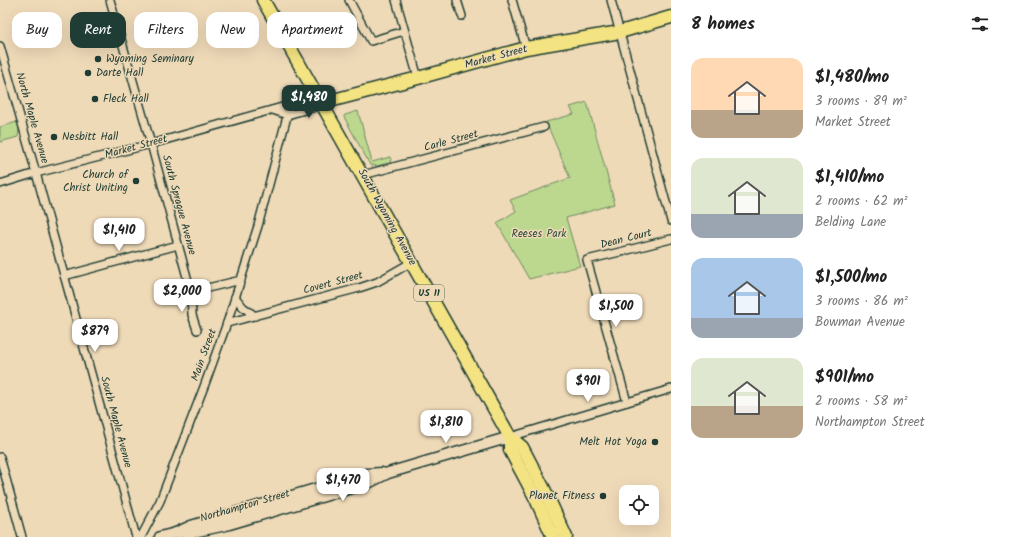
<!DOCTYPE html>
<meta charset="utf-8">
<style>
body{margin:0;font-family:Kalam,sans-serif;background:#f2f2f2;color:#222;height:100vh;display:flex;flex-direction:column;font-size:15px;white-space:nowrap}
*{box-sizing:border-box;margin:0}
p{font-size:13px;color:#767676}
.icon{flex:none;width:22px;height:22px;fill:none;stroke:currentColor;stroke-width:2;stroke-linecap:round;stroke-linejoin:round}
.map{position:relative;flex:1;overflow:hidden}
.details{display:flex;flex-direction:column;background:#fff;width:340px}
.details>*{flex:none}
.banner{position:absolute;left:12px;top:12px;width:380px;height:36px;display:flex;gap:8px}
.controls{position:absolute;left:619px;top:485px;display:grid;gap:8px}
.controls a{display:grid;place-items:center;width:40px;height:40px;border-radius:8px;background:#fff;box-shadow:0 4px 16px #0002;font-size:20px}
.price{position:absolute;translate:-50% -34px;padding:0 9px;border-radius:8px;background:#fff;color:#222;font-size:13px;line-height:26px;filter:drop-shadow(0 1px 2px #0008)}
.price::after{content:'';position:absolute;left:50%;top:24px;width:12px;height:9px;margin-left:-6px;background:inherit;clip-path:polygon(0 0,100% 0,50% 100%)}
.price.active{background:#1f3d34;color:#fff}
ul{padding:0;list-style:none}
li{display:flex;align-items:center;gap:12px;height:100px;padding:0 20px}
li span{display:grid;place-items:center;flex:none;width:112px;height:80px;border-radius:12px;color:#555}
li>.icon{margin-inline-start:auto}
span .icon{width:48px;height:48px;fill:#fffc;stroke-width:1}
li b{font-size:17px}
h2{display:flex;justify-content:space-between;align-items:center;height:48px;padding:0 20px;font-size:17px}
.chip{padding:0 14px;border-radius:12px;background:#fff;box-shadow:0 4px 16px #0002;font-size:14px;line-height:36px}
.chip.active{background:#1f3d34;color:#fff}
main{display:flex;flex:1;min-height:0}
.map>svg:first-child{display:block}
.green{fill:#bcd78e;stroke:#6e8a61}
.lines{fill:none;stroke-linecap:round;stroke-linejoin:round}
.street-casing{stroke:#1f3d34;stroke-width:10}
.secondary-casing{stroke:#1f3d34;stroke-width:13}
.primary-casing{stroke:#1f3d34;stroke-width:15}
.street{stroke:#efdab8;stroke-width:7}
.secondary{stroke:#efdab8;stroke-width:10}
.primary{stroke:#f4e382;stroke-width:12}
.poi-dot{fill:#1f3d34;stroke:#efdab8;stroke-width:1.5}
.labels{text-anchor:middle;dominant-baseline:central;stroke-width:3;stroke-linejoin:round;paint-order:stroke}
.shield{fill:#efdab8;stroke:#5d6c5c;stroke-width:1}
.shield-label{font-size:10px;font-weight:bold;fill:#1f3d34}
.street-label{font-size:11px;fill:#1f3d34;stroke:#efdab8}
.poi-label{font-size:11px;fill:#1f3d34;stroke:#efdab8;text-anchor:start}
.park-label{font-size:11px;fill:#2f4c3d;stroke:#efdab8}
</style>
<main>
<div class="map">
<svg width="671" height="537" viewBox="0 0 671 537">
<rect width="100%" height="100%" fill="#efdab8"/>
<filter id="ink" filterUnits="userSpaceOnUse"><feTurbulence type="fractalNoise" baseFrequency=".025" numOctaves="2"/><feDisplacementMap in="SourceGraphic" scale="8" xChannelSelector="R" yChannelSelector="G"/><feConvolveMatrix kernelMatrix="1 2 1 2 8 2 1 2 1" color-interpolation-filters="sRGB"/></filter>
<g filter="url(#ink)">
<g class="green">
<path d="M587,102L615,204L566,218L580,266L529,279L497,223L516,211L510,200L570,178L546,122L574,114L570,107Z"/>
<path d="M358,111L372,162L390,157L391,159L390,163L376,166L370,165L344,117V116L345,115Z"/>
<path d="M20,121L18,137L0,142V127Z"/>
</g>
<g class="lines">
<g class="street-casing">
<g id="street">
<path d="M110,0L151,144L191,292L192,315L197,330"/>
<path d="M349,0L371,41L404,31"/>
<path d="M396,0L418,78"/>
<path d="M457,0L462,16"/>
<path d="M512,0L526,48"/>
<path d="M611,0L671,221"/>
<path d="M0,46L36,173L136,537"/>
<path d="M273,110L287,115L312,108L322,103"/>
<path d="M363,175L544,127"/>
<path d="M0,184L36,173L151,144L307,100L321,103"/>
<path d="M64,276L178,245"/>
<path d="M191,292L241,280"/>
<path d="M235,297L243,307L255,316"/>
<path d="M227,323L359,288L377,282L412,262"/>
<path d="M627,402L587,260L632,249L671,239"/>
<path d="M510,437L671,389"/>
<path d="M0,457L22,537"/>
<path d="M141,537L160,501L205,384L227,323L258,226L290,105"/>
</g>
</g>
<g class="secondary-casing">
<g id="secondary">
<path d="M176,533L193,532L226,525L368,483L388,473L510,437"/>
<path d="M160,537L176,533L191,526L366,474L382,473"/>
</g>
</g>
<g class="primary-casing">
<g id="primary">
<path d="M263,0L510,437L522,447L545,491L566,537"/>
<path d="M322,103L418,78L526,48L620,32L671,17"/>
<path d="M510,437V450L535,497L553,537"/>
</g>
</g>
<use href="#street" class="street"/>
<use href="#secondary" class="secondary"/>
<use href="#primary" class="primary"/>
</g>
</g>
<g class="poi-dot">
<circle cx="98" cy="59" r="4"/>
<circle cx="88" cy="73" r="4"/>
<circle cx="95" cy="99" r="4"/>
<circle cx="54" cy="137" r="4"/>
<circle cx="136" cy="181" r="4"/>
<circle cx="655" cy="442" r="4"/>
<circle cx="603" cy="496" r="4"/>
</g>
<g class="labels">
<rect class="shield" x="414" y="285" width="30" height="16" rx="3"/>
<g class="shield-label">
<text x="429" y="293">US 11</text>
</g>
<g class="street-label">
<text transform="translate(496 57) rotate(-15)">Market Street</text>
<text transform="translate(32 118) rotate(74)">North Maple Avenue</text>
<text transform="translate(451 141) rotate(-15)">Carle Street</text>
<text transform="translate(136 147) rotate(-15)">Market Street</text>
<text transform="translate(179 205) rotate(75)">South Sprague Avenue</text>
<text transform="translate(387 217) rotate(61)">South Wyoming Avenue</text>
<text transform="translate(626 239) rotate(-14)">Dean Court</text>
<text transform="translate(333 283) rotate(-15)">Covert Street</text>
<text transform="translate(204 355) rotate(-70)">Main Street</text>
<text transform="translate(116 422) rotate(75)">South Maple Avenue</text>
<text transform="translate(245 506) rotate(-16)">Northampton Street</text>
</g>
<g class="poi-label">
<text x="106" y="59">Wyoming Seminary</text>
<text x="96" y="73">Darte Hall</text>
<text x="103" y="99">Fleck Hall</text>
<text x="62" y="137">Nesbitt Hall</text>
<text x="128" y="175" text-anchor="end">Church of<tspan x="128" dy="13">Christ Uniting</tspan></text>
<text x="647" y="442" text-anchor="end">Melt Hot Yoga</text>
<text x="595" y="496" text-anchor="end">Planet Fitness</text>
</g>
<g class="park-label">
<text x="539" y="234">Reeses Park</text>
</g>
</g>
</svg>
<div class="controls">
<a><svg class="icon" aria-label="locate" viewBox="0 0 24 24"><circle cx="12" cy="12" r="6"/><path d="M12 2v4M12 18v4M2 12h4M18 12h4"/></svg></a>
</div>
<b class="price active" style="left:309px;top:119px">$1,480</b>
<b class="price" style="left:119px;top:252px">$1,410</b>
<b class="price" style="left:182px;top:313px">$2,000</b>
<b class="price" style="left:616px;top:328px">$1,500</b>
<b class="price" style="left:95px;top:353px">$879</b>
<b class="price" style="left:588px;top:403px">$901</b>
<b class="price" style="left:446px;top:444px">$1,810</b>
<b class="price" style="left:343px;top:502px">$1,470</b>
<div class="banner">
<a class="chip">Buy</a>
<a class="chip active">Rent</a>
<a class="chip">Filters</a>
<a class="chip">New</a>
<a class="chip">Apartment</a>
</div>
</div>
<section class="details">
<h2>8 homes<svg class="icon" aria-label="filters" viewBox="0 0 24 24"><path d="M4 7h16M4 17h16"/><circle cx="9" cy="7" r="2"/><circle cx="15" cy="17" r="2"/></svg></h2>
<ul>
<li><span style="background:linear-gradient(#ffd9b3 65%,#b9a48a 0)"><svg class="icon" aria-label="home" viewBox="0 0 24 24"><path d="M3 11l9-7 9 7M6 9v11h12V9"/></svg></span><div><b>$1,480/mo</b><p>3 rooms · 89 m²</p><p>Market Street</p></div></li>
<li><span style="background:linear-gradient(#dfe7d0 70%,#9aa5b1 0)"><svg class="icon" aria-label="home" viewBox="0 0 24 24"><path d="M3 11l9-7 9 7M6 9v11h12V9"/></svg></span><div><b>$1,410/mo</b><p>2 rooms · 62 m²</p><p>Belding Lane</p></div></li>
<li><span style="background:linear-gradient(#a9c7e8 75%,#9aa5b1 0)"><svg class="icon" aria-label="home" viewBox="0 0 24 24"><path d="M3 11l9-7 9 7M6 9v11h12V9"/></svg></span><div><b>$1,500/mo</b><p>3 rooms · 86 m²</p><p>Bowman Avenue</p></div></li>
<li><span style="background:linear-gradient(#dfe7d0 60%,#b9a48a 0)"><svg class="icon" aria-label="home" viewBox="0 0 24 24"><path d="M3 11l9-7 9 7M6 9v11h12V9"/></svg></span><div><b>$901/mo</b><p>2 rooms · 58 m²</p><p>Northampton Street</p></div></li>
</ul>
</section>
</main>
